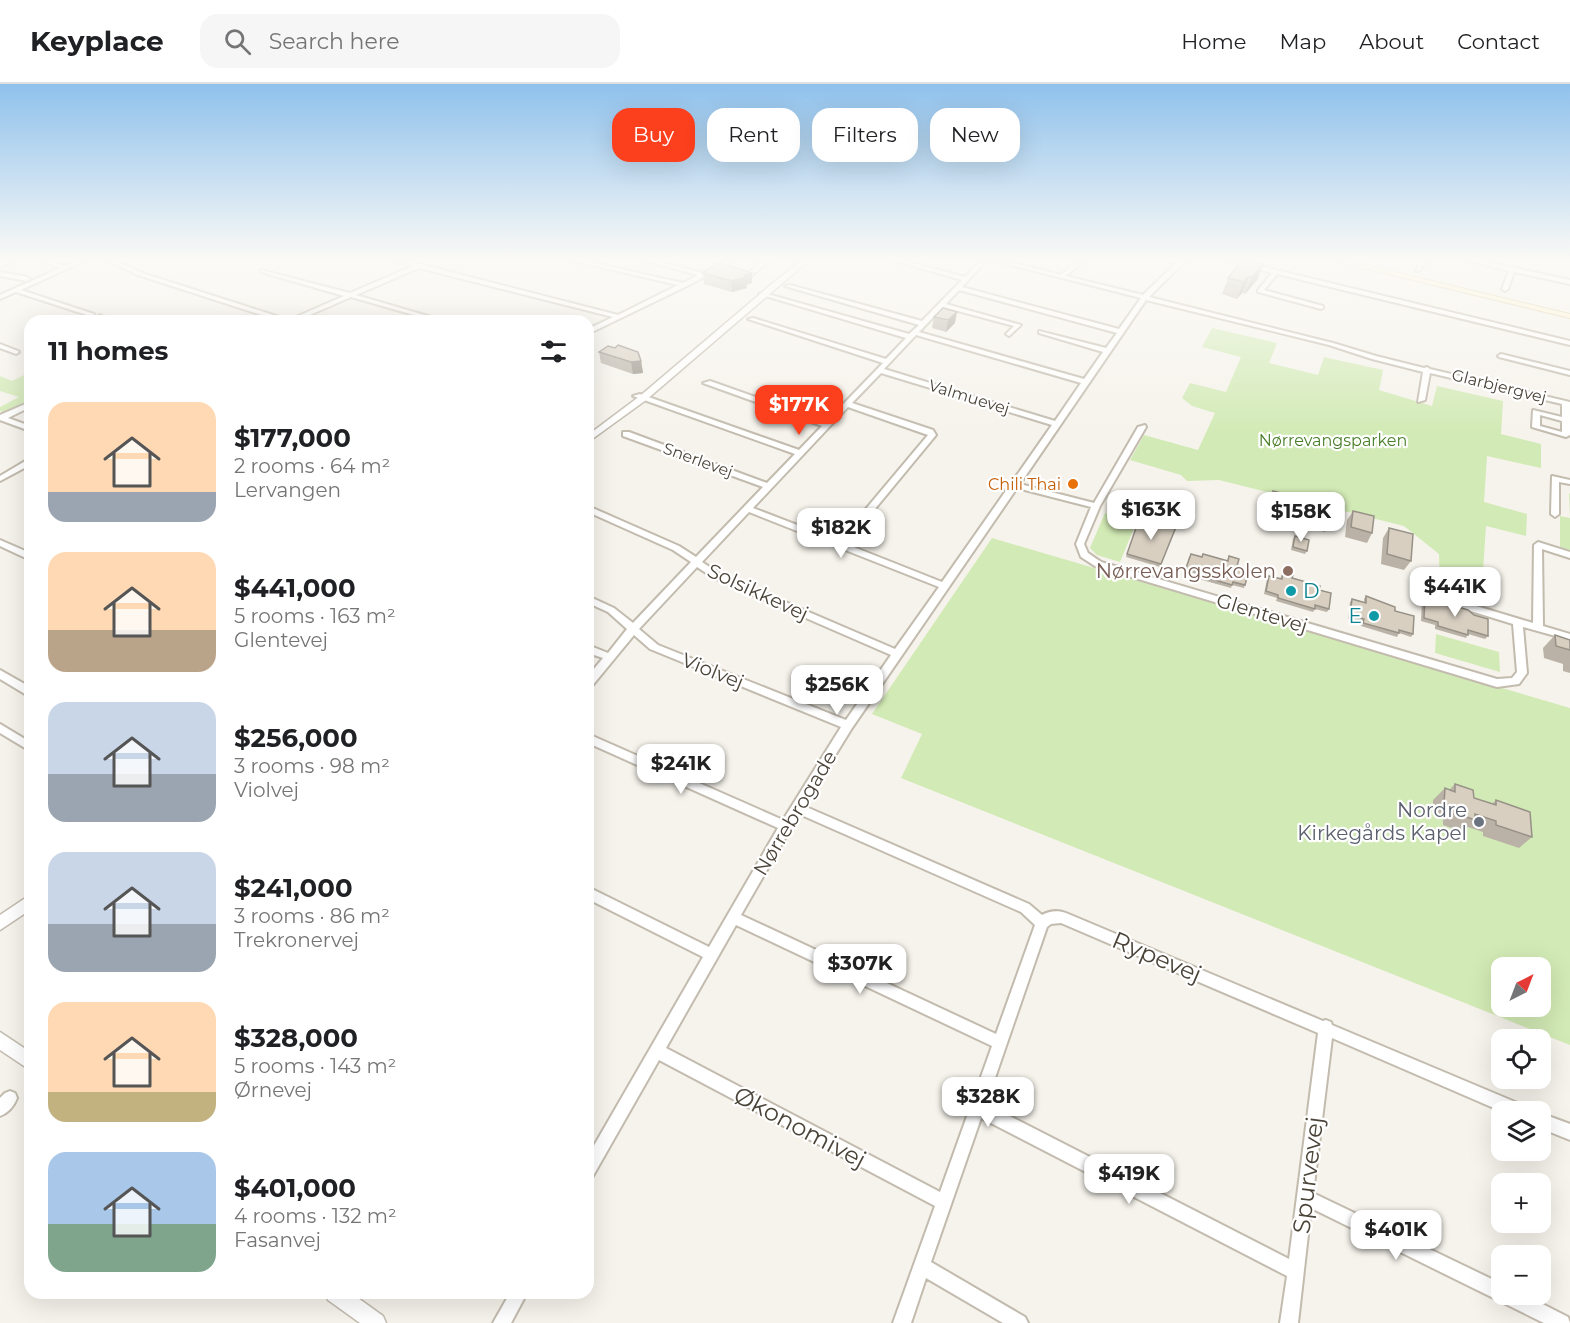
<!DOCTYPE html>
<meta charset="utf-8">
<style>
body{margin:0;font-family:Montserrat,sans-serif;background:#f6f6f6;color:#202124;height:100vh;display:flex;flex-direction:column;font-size:22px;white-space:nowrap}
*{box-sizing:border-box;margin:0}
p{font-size:20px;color:#757577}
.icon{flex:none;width:33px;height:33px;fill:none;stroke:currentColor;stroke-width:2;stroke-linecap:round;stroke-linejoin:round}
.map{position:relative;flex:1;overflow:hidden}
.panel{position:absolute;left:24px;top:231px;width:570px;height:984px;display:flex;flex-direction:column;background:#fff;border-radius:18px;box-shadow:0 6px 24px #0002}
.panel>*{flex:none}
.banner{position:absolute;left:612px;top:24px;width:570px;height:54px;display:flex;gap:12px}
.needle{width:39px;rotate:42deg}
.fabs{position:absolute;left:1491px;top:873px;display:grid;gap:12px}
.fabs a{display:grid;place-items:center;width:60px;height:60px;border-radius:12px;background:#fff;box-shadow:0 6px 24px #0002;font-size:30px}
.price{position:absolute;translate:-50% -51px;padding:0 14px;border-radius:12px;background:#fff;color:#222;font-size:20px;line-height:39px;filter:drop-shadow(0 2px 3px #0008)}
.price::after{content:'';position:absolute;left:50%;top:36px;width:18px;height:14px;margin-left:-9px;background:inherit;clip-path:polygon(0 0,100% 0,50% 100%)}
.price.selected{background:#fc3f1d;color:#fff}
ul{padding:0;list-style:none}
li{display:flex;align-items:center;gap:18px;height:150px;padding:0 24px}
li span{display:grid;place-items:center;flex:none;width:168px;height:120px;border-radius:18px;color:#555}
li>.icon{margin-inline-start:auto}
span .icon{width:72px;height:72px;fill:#fffc;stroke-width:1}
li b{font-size:26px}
h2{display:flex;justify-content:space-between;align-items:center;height:72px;padding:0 24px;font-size:26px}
.pill{padding:0 21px;border-radius:18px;background:#fff;box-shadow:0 6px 24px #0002;font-size:21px;line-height:54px}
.pill.selected{background:#fc3f1d;color:#fff}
header{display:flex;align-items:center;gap:36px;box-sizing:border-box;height:84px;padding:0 30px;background:#fff;border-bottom:2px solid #e0e0e0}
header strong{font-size:28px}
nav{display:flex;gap:33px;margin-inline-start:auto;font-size:21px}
.search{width:420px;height:54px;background:#f6f6f6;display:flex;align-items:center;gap:15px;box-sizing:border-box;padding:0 21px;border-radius:18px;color:#757577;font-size:22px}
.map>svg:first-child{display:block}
.green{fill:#d2eab5;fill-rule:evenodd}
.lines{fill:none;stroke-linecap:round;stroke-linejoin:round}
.minor-casing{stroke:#c2bbae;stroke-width:4}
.tertiary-casing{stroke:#c2bbae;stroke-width:3}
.secondary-casing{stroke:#d6c79b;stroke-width:2}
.minor{fill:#fff;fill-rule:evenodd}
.tertiary{fill:#fff;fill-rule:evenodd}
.secondary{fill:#fff3cd;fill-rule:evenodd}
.wall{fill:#bab2a6}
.shaded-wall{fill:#979187}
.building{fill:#d8cfc1;stroke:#979187;stroke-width:1.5}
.food-dot{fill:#e8710a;stroke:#fff;stroke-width:2}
.education-dot{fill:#8d6e63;stroke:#fff;stroke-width:2}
.culture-dot{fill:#0f9aa8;stroke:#fff;stroke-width:2}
.worship-dot{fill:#6b7280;stroke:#fff;stroke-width:2}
.labels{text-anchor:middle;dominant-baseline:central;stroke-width:4.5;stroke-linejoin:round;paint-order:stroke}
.far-street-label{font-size:16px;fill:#4b4439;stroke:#fff}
.far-park-label{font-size:16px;fill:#4a7f2a;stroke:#fff}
.far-food-label{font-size:16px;fill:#c56008;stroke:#fff;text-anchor:end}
.education-label{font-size:20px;fill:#785e54;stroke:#fff;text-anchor:end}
.culture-label{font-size:20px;fill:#0d838f;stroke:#fff;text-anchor:start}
.street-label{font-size:20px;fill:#4b4439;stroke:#fff}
.worship-label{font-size:20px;fill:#5b616d;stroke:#fff;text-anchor:end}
.near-street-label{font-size:24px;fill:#4b4439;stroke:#fff}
</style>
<header>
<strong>Keyplace</strong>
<div class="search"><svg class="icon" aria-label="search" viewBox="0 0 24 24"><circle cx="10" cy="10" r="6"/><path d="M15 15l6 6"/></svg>Search here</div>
<nav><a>Home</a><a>Map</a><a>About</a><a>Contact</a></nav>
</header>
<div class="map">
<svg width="1570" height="1239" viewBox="0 0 1570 1239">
<rect width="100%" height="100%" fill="#f6f3ec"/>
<g class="green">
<path d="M1212,244L1277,259L1269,279L1318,291L1324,273L1383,286L1379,306L1432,322L1437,302L1503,317L1501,350L1541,360V384L1487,372L1484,418L1527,430L1526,452L1486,442L1481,517L1440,505L1439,470L1404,442L1219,396L1187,397L1181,391L1130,376L1144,351L1198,366L1215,329L1192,322L1182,314L1190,299L1226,308L1241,273L1202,263Z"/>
<path d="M30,288V318L6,329L0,327V323L19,313L0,307V292L12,297Z"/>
<path d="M1569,409L1570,410V466L1560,463V432L1570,434Z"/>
<path d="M1105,429L1124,435L1122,440L1134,444L1120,478L1097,471L1090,464Z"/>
<path d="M992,454L1570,624V961L901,694L922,650L872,630ZM1502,884H1540V922H1502Z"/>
<path d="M1436,550L1499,568L1500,588L1435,569Z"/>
</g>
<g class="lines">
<g class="minor-casing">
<g id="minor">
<path d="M4,177H13L0,183V179Z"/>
<path d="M42,177H51L65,182L76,177H84L21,206L94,230V232H90L16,208L0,215V211L60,184Z"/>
<path d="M109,177H117L142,189L289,236L344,212L261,188V186L350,209L413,182L397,177H408L618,231L678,201L573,177H585L683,199L698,191L646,177H657L703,189L726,177H734L687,202L588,250V245L613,233L419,184L356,211L445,237H435L351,213L296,237H280L138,191Z"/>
<path d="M762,177H769L749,194H745V192Z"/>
<path d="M895,177H905L965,193L980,177H986L962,203L1119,245L1141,214L995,177H1006L1061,191L1077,177H1084L1066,192L1143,211L1178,177H1185L1149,213L1333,259L1376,272L1424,284L1427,283L1430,285L1570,318V351L1566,353L1532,343L1533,326L1562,333V320L1430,289L1425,316L1418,318L1423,288L1372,275L1329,261L1146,216L1020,400L1094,419L1138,343L1145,341L1146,343L1100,422L1084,460L1088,469L1101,478L1497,595L1512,594L1517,588L1513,540L1422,512L1420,510L1421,496L1426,493L1429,494L1430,508L1533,539L1534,461L1538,458L1570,468V474L1542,465L1543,542L1570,550V556L1523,543L1527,589L1519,600L1497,603L1095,482L1081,473L1076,460L1091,423L1017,404L852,644L804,722L1029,820L1042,831C1049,827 1058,826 1066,829L1323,937L1326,936L1331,938L1332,941L1527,1023L1529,1028H1503L1332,954L1313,1109L1502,1200V1210H1523L1568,1233L1570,1239H1544L1311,1124L1298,1239H1280L1287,1192L981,1034L931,1178L1025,1233L1028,1239H1003L926,1194L911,1239H893L935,1122L659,976L593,1092L588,1095V1072L703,873L588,815V803L709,863L778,744L588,659V650L783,736L841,643L650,565L634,551L592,602L588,603V592L603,574L588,569V561L608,569L627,545L608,528L588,519V512L614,524L633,539L691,478L673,466L588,428V422L679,462L696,473L763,403L623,352V348H629L767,399L795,370L633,312L640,310L799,366L822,342L703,299L710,297L826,338L883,279L748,235L753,234L886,275L906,254L759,210L764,209L909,250L919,241L785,202L790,201L922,237L962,196ZM959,206L1117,249L1106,264L1039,247V249L1103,268L1084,295L919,248L943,223L1014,242L1006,250L1009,252L1021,241L946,220ZM916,251L1081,299L1055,337L884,285ZM881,289L1052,341L942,498L846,460L936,351L933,346L852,319ZM848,323L928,351L839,457L753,424ZM1540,331L1562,337V348L1540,342ZM749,428L939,503L895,565L720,490L702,478ZM697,483L714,494L891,571L846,636L658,561L639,545ZM799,730L1021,828L1035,841L996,950L741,831ZM1061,839L1318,949L1289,1175L986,1020L1047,843L1051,840ZM736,841L992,962L940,1108L666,964Z"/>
<path d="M1228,177H1239L1570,257V261L1277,190L1264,206L1323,222V224L1321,225L1258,208V206L1272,189Z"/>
<path d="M1420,177H1426L1420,187H1416Z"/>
<path d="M1470,177H1482L1570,196V200L1514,188L1508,205L1505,207L1502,205L1509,187Z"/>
<path d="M0,188L27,193L30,195L27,197L0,192Z"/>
<path d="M100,231L112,236L113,237H104L98,234V232Z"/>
<path d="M0,260L18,267L19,268L16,270L0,264Z"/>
<path d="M1501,270L1570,287V291L1499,273L1498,272Z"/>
<path d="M30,318V323L8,334L30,342V347L0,336V331Z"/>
<path d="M27,376H30V381L0,397V392Z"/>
<path d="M1552,392L1570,396V400L1559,398V430L1555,433L1551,430Z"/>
<path d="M0,456L30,469V476L0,462Z"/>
<path d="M0,586L30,603V611L25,610L0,595Z"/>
<path d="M0,640L30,658V667L0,649Z"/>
<path d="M10,1007L15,1009L17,1014C14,1022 8,1029 0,1032V1014L5,1009Z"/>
<path d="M1540,1029L1570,1040V1056L1540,1044Z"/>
<path d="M510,1209H527L511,1239H493Z"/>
</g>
</g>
<g class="tertiary-casing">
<g id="tertiary">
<path d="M801,177H808L646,316L588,358V351L640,312L773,199Z"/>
<path d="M30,811V826L0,846V831Z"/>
<path d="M0,948L30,968V986L0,966Z"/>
<path d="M325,1209H351L383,1232L386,1239H360L328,1216Z"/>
</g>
</g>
<g class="secondary-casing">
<path id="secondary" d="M1334,177H1348L1570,230V234Z"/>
</g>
<use href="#minor" class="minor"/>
<use href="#tertiary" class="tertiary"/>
<use href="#secondary" class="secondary"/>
</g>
<g class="wall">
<path d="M1242,177H1263V179H1264L1257,196L1245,210L1242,209L1237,215L1222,210L1228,194Z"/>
<path d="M703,189H752V199L746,201L747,204L732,208L704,200Z"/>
<path d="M934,233L955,239L946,248L932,244Z"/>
<path d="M599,268L641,277L643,289L633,290L601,279Z"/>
<path d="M1273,407L1330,438L1325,448L1264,431L1268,416Z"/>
<path d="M1353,427L1372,449L1367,459L1345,453L1347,436Z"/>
<path d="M1137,441L1141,442L1176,443L1160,483L1126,473Z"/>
<path d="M1389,444L1411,477L1404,486L1381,480L1383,454Z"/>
<path d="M1295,452L1307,467L1305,470L1291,466L1293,455Z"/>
<path d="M1229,472L1237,482L1245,501L1244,504L1232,501L1231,504L1195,494L1197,490L1185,487L1189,473H1202L1227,477Z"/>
<path d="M1283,488L1292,494L1319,506L1329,525L1327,528L1315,525L1313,528L1276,517L1277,514L1264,510L1267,495L1269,492L1280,495Z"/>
<path d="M1366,512L1395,527L1413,550L1411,553L1399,549L1397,553L1361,542V539L1348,535L1350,518L1352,515L1364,518V515Z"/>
<path d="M1425,513L1488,552L1485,555L1468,550L1466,554L1435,545V541L1421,537L1422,516Z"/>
<path d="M1555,551L1570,556V589L1563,587V580L1544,574L1543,564Z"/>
<path d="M1455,700L1474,714L1492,720L1496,716L1532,753L1519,764L1483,752V748L1468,743L1463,748L1443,741V734L1433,731V716L1445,704L1449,706Z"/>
</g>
<g class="shaded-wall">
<path d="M1262,177H1263L1261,182L1264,179L1257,196L1245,210L1252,193Z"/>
<path d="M752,189V199L746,201L747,204L732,208L731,197Z"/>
<path d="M1248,193L1242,209L1237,215L1244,198Z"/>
<path d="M957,228L955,239L946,248L948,236Z"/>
<path d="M641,277L643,289L633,290L631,278Z"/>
</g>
<g class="building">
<path d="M1242,177H1262L1260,179H1264L1252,193H1248L1244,198L1228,194Z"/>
<path d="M719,179L752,189L744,191L746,193L731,197L703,189Z"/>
<path d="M943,224L957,228L948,236L934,233Z"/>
<path d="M618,261L638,268L641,277L631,278L599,268L608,262L615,264Z"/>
<path d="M1273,407L1333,422L1330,438L1269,422Z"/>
<path d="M1353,427L1374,432L1372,449L1351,443Z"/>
<path d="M1144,436L1176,443L1161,480L1127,470L1137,441L1141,442Z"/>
<path d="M1389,444L1413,450L1411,477L1387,470Z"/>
<path d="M1295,452L1309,456L1307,467L1293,463Z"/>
<path d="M1191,470L1202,473L1203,470L1228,477L1229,472L1239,475L1237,482L1249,486L1245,501L1233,498L1232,501L1197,491L1198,487L1186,484Z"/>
<path d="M1283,488L1293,491L1292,494L1320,502L1319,506L1331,509L1329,525L1315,521V525L1278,514V511L1266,507L1269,492L1282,495Z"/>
<path d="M1366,512L1395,523V527L1414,532L1413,550L1399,546V549L1363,539L1364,535L1350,531L1352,515L1366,519Z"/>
<path d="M1425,513L1468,526L1474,531L1488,535V552L1468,546V551L1438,542V538L1424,534Z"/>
<path d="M1555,551L1570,556V566L1556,562Z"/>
<path d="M1455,700L1473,706L1474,714L1496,721V716L1530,728L1532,753L1496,741V737L1475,730V736L1455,729V723L1444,719L1445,704L1455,708Z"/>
</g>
<linearGradient id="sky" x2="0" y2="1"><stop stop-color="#8fc1ec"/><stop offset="0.5" stop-color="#fbfaf6"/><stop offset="1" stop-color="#fbfaf6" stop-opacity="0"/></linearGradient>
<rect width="1570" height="351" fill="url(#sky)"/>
<circle class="food-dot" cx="1073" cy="400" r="6"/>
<circle class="education-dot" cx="1288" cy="487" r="6"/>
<g class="culture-dot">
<circle cx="1291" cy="507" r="6"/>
<circle cx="1374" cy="532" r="6"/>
</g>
<circle class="worship-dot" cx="1479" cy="738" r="6"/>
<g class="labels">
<g class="far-street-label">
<text transform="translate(1499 302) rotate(14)">Glarbjergvej</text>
<text transform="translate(969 313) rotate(17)">Valmuevej</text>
<text transform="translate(698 376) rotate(20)">Snerlevej</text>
</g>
<g class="far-park-label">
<text x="1333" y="356">Nørrevangsparken</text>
</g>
<g class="far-food-label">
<text x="1061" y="400">Chili Thai</text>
</g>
<g class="education-label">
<text x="1276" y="487">Nørrevangsskolen</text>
</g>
<g class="culture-label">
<text x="1303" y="507">D</text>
<text x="1362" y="532" text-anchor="end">E</text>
</g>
<g class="street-label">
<text transform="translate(758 508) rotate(25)">Solsikkevej</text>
<text transform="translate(1262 529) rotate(17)">Glentevej</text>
<text transform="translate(713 587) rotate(22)">Violvej</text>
<text transform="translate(795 729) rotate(-59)">Nørrebrogade</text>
</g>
<g class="worship-label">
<text x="1467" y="726">Nordre<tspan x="1467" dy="23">Kirkegårds Kapel</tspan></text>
</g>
<g class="near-street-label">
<text transform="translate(1157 873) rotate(23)">Rypevej</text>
<text transform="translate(800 1043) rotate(28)">Økonomivej</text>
<text transform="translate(1308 1091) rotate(-83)">Spurvevej</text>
</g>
</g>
</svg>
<div class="fabs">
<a><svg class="needle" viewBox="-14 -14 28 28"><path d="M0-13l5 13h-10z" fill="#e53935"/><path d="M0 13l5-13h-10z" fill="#757577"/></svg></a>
<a><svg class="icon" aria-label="locate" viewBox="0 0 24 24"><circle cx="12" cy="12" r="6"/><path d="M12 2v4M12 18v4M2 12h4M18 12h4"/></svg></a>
<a><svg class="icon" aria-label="layers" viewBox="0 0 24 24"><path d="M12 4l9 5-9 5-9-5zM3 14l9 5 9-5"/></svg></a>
<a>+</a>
<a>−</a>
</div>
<b class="price selected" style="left:799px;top:352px">$177K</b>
<b class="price" style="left:1151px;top:457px">$163K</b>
<b class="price" style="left:1301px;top:459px">$158K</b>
<b class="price" style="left:841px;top:475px">$182K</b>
<b class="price" style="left:1455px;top:534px">$441K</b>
<b class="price" style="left:837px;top:632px">$256K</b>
<b class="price" style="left:681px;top:711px">$241K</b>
<b class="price" style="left:860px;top:911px">$307K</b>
<b class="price" style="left:988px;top:1044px">$328K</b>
<b class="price" style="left:1129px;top:1121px">$419K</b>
<b class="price" style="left:1396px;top:1177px">$401K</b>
<div class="banner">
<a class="pill selected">Buy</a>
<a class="pill">Rent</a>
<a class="pill">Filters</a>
<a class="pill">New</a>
</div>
<section class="panel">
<h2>11 homes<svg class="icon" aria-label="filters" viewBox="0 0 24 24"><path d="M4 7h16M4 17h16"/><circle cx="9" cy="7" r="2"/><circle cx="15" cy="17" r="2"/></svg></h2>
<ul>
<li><span style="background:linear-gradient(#ffd9b3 75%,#9aa5b1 0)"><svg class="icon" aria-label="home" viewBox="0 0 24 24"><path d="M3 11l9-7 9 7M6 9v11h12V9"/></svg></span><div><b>$177,000</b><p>2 rooms · 64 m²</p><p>Lervangen</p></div></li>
<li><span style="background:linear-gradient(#ffd9b3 65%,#b9a48a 0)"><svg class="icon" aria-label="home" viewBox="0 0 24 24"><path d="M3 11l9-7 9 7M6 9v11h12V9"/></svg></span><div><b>$441,000</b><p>5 rooms · 163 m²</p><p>Glentevej</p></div></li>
<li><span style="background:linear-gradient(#c9d6e8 60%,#9aa5b1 0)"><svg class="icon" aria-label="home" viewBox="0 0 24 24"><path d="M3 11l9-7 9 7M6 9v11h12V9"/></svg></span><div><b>$256,000</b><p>3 rooms · 98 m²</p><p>Violvej</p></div></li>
<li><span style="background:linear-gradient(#c9d6e8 60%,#9aa5b1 0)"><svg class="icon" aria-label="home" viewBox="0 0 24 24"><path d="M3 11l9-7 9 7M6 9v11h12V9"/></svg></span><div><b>$241,000</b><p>3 rooms · 86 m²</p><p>Trekronervej</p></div></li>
<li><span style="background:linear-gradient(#ffd9b3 75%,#c2b280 0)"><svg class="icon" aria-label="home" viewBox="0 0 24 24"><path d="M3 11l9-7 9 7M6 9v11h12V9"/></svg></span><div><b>$328,000</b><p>5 rooms · 143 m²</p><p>Ørnevej</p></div></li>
<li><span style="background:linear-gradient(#a9c7e8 60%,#7fa58c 0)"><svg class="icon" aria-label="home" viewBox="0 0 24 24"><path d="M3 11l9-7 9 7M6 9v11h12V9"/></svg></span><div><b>$401,000</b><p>4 rooms · 132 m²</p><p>Fasanvej</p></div></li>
</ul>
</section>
</div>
